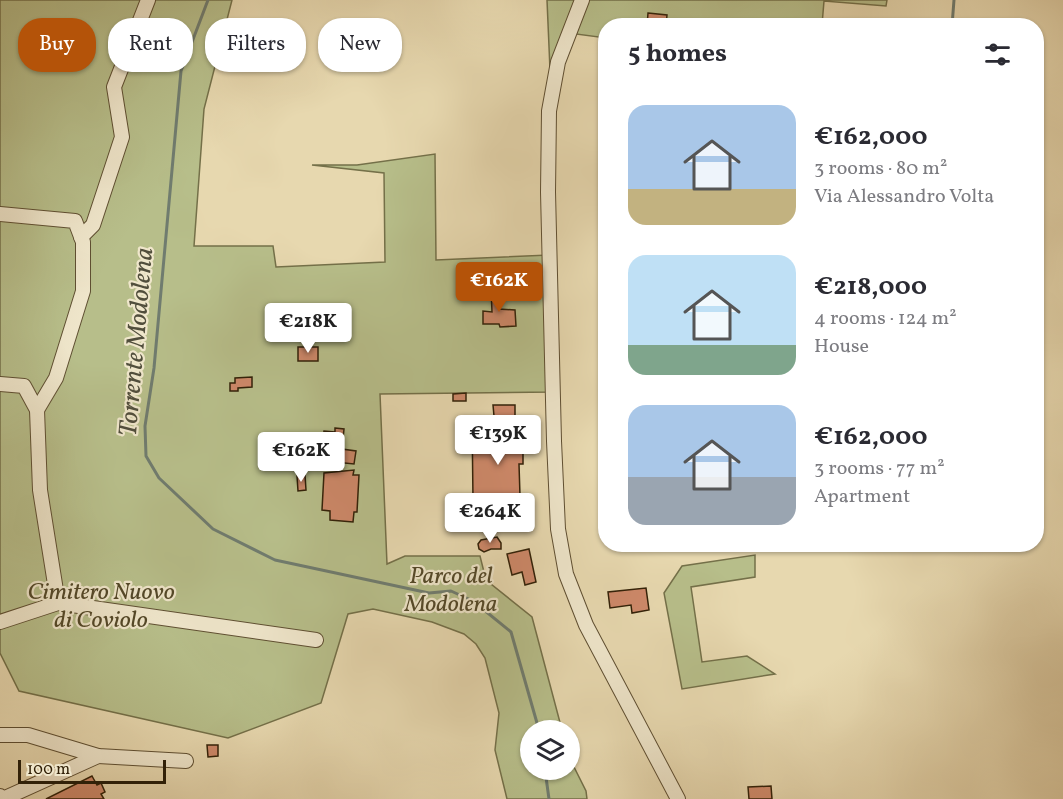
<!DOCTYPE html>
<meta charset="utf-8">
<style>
body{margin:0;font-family:Vollkorn,serif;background:#f2f2f3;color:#2b2b33;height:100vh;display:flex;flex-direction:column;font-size:22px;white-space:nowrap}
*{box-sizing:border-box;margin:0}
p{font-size:20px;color:#7c7c81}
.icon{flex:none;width:33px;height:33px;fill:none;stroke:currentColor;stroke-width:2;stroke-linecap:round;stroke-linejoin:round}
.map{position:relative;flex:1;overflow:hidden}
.details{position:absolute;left:598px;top:18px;width:446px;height:534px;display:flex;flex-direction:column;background:#fff;border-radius:24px;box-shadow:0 2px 4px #0004}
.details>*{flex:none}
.banner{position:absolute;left:18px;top:18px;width:490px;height:54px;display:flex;gap:12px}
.buttons{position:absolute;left:520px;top:720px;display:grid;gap:12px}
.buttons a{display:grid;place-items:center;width:60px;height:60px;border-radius:50%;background:#fff;box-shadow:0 2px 4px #0004;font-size:30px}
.scale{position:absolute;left:18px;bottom:15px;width:148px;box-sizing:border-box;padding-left:6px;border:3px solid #322108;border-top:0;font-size:16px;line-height:21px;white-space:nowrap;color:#322108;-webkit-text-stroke:4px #efe6cb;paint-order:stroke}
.price{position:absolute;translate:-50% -51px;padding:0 14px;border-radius:6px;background:#fff;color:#222;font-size:20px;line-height:39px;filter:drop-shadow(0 2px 3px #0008)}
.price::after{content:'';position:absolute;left:50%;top:36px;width:18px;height:14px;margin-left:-9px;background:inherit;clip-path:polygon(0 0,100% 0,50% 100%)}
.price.on{background:#b45309;color:#fff}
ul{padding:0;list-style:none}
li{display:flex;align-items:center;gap:18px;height:150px;padding:0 30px}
li span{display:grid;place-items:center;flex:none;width:168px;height:120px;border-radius:18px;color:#555}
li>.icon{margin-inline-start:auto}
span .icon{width:72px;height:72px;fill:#fffc;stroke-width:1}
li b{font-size:26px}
h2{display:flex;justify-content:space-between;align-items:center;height:72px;padding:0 30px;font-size:26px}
.tag{padding:0 21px;border-radius:24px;background:#fff;box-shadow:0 2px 4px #0004;font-size:21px;line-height:54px}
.tag.on{background:#b45309;color:#fff}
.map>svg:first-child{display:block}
.green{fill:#b7be8a;stroke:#747049;stroke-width:1.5}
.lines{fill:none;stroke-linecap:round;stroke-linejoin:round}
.stream{stroke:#707c6f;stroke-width:3}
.building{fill:#ce896a;stroke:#322108;stroke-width:1.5}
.minor-casing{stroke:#5f4f32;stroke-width:16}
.minor{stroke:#efe6cb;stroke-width:14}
.labels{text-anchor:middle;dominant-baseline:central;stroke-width:4.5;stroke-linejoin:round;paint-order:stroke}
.park-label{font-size:24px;font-style:italic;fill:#534828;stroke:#efe6cb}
.water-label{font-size:26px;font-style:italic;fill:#514e3c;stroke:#efe6cb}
</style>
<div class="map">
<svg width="1063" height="799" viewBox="0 0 1063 799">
<rect width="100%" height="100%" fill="#e7d8af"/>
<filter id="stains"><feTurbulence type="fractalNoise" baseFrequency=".00333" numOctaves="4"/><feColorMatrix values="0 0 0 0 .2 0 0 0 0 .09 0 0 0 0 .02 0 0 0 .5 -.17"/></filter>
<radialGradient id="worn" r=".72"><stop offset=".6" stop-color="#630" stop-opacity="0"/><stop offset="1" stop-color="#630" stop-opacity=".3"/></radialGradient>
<g class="green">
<path d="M0,0H232L204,109L194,246H273L276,267L385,262L384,173L312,165H357L435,154L436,260L549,255L553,392L380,394L387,564L405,556H480L486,580L532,617L562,730H531V770H570V759L586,791L587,799H507L495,750L499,713L485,658L476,644L464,634L432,622L373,609L348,614L321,703L228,738L19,691L0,653Z"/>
<path d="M547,0H887L886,6L824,1L822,25L606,26V38L569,33L551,93Z"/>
<path d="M755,555V577L691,587L702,662L747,656L775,674L682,689L664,593L682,566Z"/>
</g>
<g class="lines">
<g class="stream">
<path d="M208,0L181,71L154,368L145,426L146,456L159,478L213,529L275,560L429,593L451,591L473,601L511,632L539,730"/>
<path d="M952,26L954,0"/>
<path d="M545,770L549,799"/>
</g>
</g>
<g class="building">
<path d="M648,13L667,15L666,26H647Z"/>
<path d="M491,288H499V309L515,310L516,326L500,327L499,324H483V311L492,312Z"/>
<rect x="298" y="347" width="20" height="14"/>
<path d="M252,377V387L238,388V391H230V383H235V378Z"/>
<path d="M466,393V401H453V394Z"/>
<path d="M493,405H515V416H519L520,450H523V464H519L521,528H490L484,524L487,500H473L472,416H494Z"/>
<path d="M335,428L344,429L342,449L356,451L354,464L296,458L298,445L322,447L324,431L335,432Z"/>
<path d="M354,470L353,475H359L357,512H354L353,522L330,520V511L322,510L324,473Z"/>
<path d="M305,475L306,490L298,491L297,476Z"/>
<path d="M497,537L501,543V549H491L484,552L479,549L478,544L481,540Z"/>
<path d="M529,549L536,582L525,585L522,572L512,575L507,554Z"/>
<path d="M646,588L649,610L632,613L631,605L610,608L608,592Z"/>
<path d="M207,745H218V756L208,757Z"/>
<path d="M92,776L97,785L101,783L105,792L101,794L104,799H46Z"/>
<path d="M771,786L772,799H749L748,787Z"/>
</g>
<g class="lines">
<g class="minor-casing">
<g id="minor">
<path d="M582,0L558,62L549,111L548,192L554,441L558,529L566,574L586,625L678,799"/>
<path d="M0,214L75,221L83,242V291L56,378L37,410"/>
<path d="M81,237L93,225L122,137L114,87L148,0"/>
<path d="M0,384L24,386L37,410L40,490L58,603"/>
<path d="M0,622L58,603L316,640"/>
<path d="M0,735H28L98,756L186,761"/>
<path d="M0,796L3,799L98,756"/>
</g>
</g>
<use href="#minor" class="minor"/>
</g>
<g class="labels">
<g class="park-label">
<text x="451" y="577">Parco del<tspan x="451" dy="28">Modolena</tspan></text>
<text x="101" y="593">Cimitero Nuovo<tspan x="101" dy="28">di Coviolo</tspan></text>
</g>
<g class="water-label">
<text transform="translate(137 342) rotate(-85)">Torrente Modolena</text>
</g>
</g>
<rect width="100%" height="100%" filter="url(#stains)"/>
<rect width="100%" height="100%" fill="url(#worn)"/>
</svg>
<div class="buttons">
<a><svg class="icon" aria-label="layers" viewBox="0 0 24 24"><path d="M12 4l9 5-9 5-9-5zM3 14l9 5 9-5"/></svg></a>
</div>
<div class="scale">100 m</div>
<b class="price on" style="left:499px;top:313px">€162K</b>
<b class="price" style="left:308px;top:354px">€218K</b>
<b class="price" style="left:498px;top:466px">€139K</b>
<b class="price" style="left:301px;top:483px">€162K</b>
<b class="price" style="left:490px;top:544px">€264K</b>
<div class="banner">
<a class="tag on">Buy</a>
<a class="tag">Rent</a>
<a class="tag">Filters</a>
<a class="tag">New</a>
</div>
<section class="details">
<h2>5 homes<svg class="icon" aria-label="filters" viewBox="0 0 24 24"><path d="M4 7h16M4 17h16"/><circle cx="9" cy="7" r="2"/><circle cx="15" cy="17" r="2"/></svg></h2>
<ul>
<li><span style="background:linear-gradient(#a9c7e8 70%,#c2b280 0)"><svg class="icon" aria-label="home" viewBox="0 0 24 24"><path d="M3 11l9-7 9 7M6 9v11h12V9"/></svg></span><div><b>€162,000</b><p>3 rooms · 80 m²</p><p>Via Alessandro Volta</p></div></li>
<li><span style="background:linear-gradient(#bfe0f5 75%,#7fa58c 0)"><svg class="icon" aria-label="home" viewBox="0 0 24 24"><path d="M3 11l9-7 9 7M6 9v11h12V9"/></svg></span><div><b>€218,000</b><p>4 rooms · 124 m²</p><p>House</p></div></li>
<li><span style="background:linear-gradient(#a9c7e8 60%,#9aa5b1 0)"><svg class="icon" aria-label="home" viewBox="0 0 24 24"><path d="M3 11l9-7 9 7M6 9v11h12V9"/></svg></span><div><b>€162,000</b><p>3 rooms · 77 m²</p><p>Apartment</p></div></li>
</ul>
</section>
</div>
